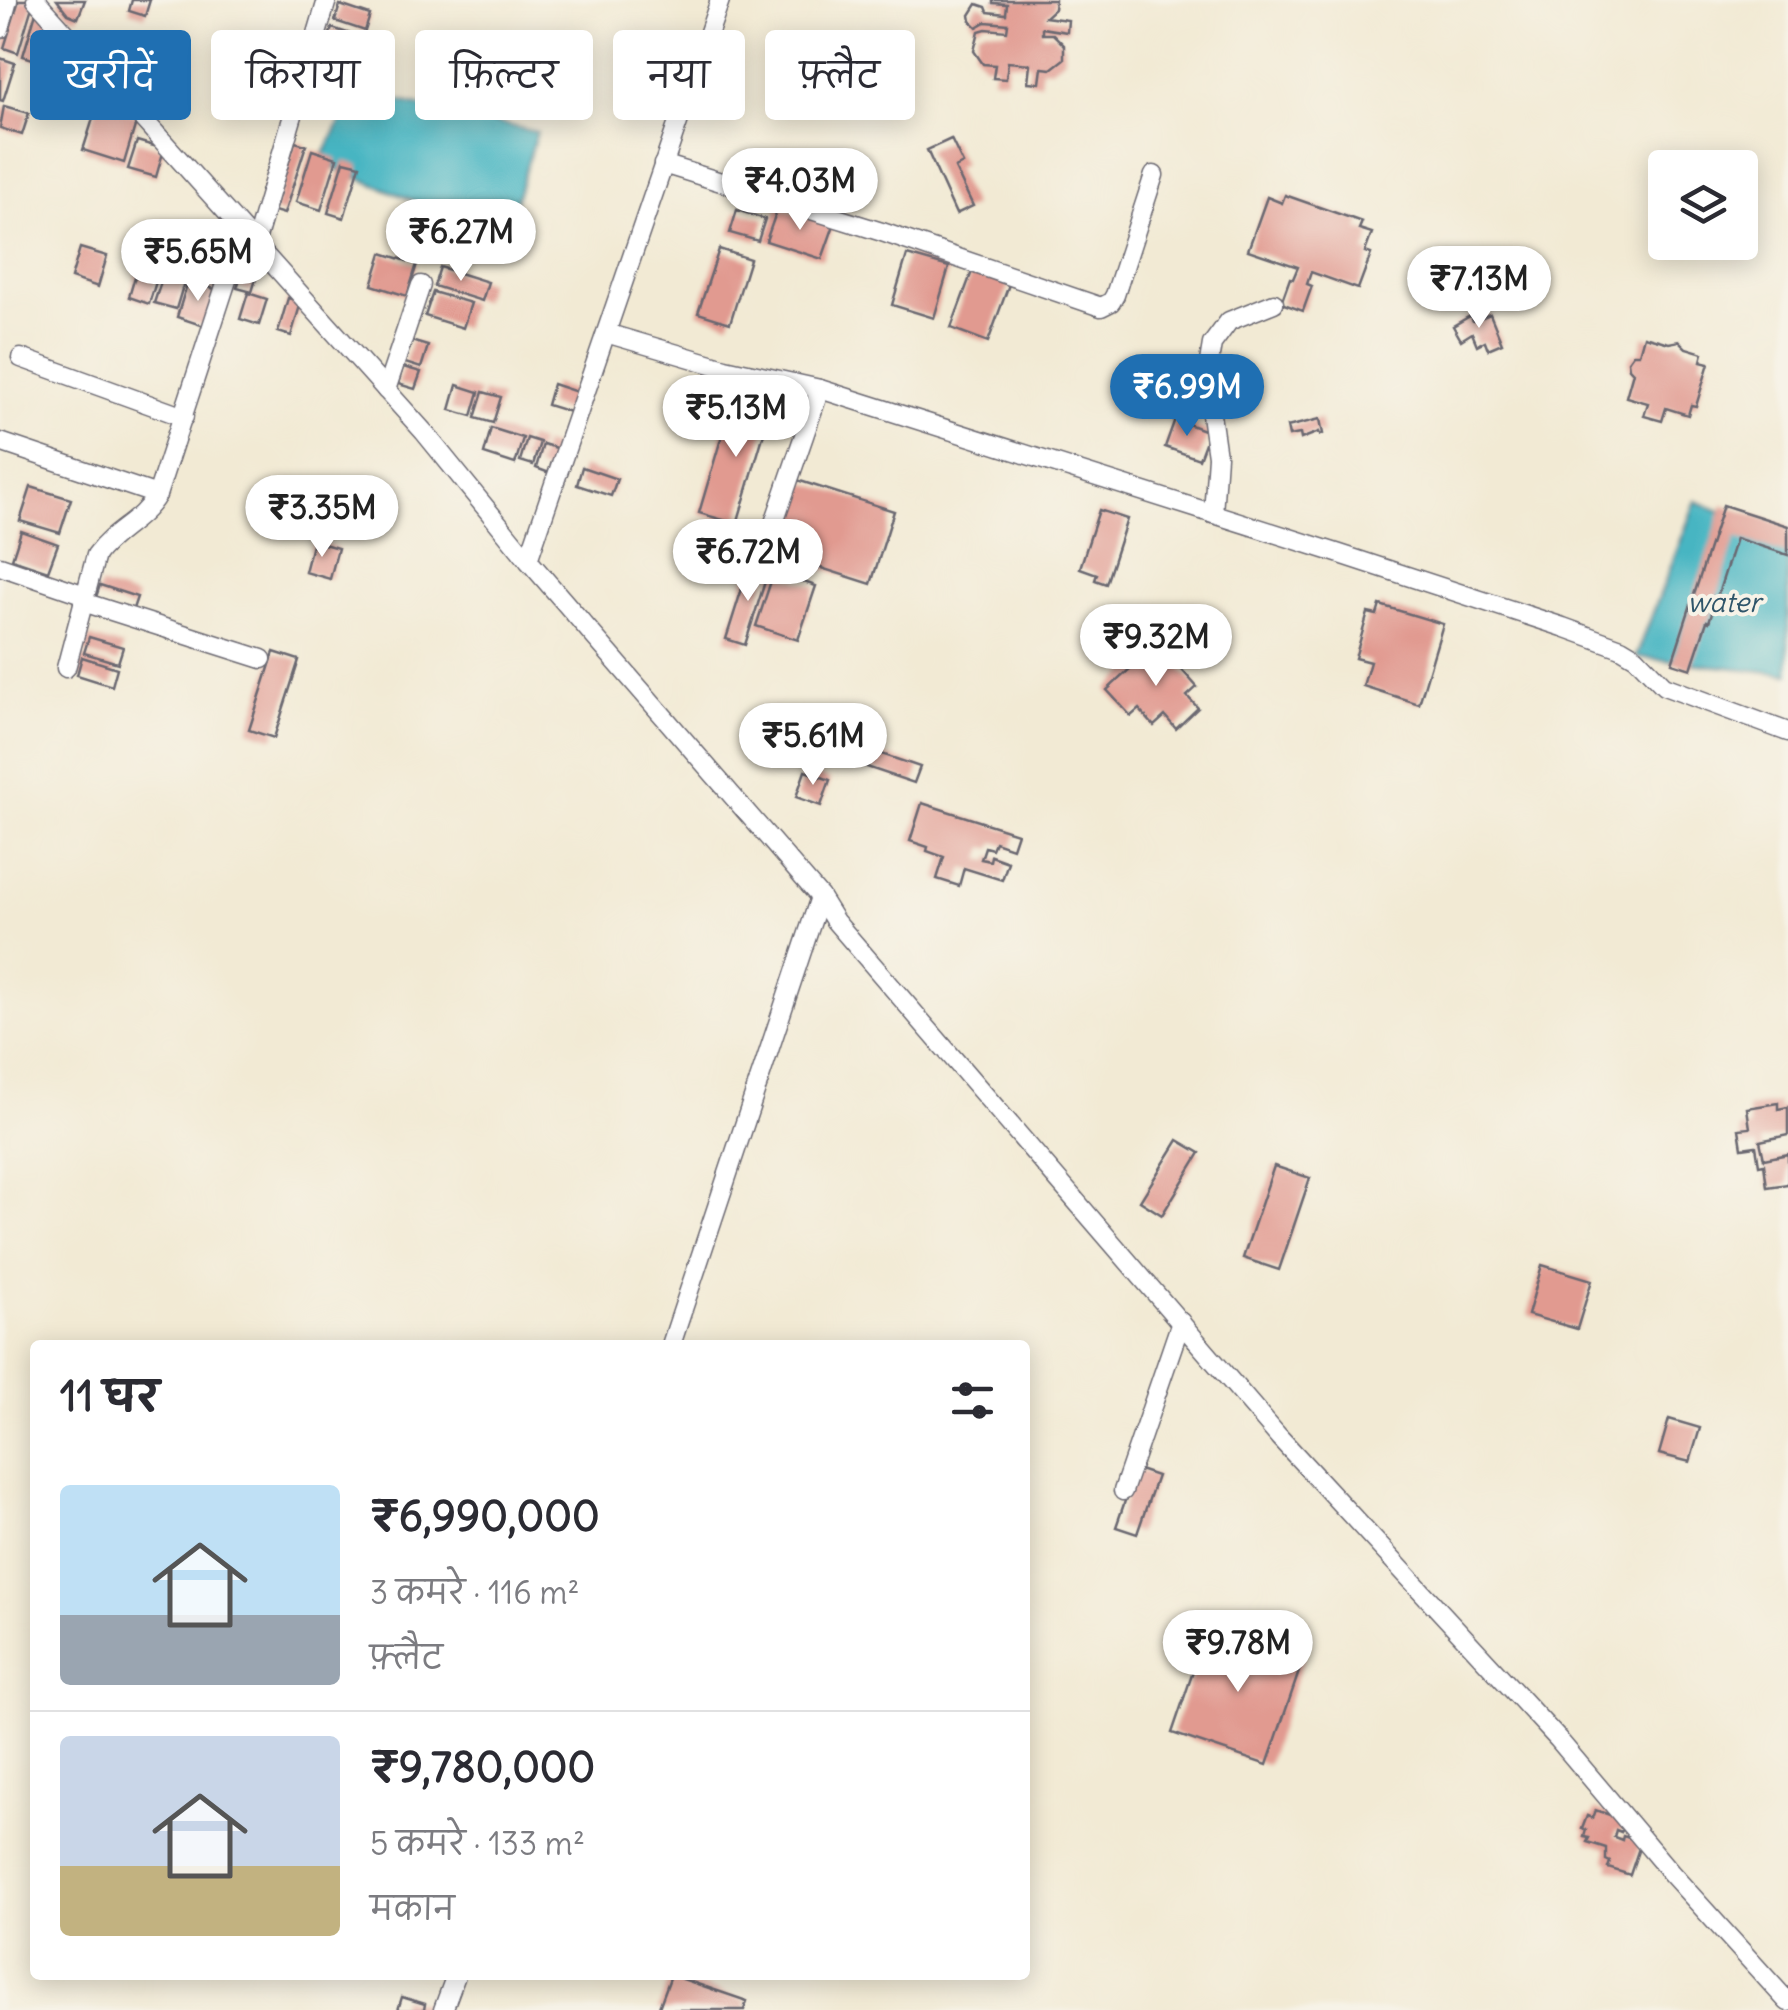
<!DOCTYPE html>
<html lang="hi">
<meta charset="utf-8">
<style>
body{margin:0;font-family:Delius,"Playpen Sans Deva",sans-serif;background:#f2f2f3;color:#2b2b33;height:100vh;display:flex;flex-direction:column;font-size:38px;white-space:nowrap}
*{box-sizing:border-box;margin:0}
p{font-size:32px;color:#7c7c81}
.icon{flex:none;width:55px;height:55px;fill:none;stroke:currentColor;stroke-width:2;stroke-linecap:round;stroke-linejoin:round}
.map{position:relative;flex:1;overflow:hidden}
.sheet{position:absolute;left:30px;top:1340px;width:1000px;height:640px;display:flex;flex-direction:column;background:#fff;border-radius:10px;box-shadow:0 5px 25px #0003}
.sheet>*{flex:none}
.top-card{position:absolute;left:30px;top:30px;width:1000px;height:90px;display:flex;gap:20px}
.fabs{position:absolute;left:1648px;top:150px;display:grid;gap:20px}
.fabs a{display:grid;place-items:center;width:110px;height:110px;border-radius:10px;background:#fff;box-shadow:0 5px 25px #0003;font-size:50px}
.price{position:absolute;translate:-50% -85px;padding:0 22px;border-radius:35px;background:#fff;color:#222;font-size:32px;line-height:65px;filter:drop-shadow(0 2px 5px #0008)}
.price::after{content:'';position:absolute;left:50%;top:60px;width:30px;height:22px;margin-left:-15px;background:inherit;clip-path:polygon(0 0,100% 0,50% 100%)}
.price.on{background:#1f6fb2;color:#fff}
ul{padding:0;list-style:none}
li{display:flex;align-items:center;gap:30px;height:250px;padding:0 30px}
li+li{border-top:2px solid #e1e1e2}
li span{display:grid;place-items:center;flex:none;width:280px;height:200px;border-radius:10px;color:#555}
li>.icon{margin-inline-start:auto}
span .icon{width:120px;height:120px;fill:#fffc;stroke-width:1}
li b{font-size:42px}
h2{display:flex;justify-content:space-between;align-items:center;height:120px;padding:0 30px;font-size:42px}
.chip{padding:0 35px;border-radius:10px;background:#fff;box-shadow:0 5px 25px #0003;font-size:35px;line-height:90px}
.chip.on{background:#1f6fb2;color:#fff}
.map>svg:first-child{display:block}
.water{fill:#47b5c2;stroke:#346c7e;stroke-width:2.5}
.building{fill:#e19a90}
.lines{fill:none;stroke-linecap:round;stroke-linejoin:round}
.street-casing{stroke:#6b6871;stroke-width:21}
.street{stroke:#fff;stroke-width:18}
.labels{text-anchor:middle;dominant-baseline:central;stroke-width:8;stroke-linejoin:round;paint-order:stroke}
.water-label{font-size:28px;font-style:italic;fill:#2f556a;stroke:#f7f3e8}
</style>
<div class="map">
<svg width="1788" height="2010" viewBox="0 0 1788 2010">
<rect width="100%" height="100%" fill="#f7f3e8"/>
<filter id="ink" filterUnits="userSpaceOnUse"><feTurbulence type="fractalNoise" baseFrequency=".01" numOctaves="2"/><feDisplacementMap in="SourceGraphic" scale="20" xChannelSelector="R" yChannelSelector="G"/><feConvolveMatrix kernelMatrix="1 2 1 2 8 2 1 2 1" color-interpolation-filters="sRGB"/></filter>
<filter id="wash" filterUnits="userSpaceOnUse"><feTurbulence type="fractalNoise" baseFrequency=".0048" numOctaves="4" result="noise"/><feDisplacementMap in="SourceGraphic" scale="40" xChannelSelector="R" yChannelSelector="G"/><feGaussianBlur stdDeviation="2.25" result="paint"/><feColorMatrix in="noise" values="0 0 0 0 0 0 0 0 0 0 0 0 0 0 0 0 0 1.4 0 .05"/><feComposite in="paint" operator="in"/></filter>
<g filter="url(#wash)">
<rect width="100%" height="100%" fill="#f2ead4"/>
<g class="water">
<path d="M356,91L537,132L504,238L320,162Z"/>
<path d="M1696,501L1788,539V674L1636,657Z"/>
</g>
<g id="blocks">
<g class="building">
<path d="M19,0H34L18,53L4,48Z"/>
<path d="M57,0H85L78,18L68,14Z"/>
<path d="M132,0H150L145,16L129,11Z"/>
<path d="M993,0H1055L1054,9L1045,17L1068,20L1067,32L1042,28V34H1053L1064,45V59L1051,69L1042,68L1040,83L1028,82L1030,64L1008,62L1006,79L993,78L995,65L983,64L974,51L979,31L986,29L1007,31L1008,24L986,22L977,27L971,21L970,15L977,4L986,7L988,12L1006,14L1007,4L993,3Z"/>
<path d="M340,5L370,15L365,31L335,21Z"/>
<path d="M37,9L64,33L52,65L23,56Z"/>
<path d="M332,28L366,39L357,66L323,55Z"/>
<path d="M135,46L155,52L140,91L122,85Z"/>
<path d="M0,58L15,63L3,101L0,100Z"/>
<path d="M98,103L138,116L124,163L83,150Z"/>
<path d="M4,106L29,113L22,135L0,128Z"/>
<path d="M951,139L963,164L955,168L973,206L956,214L927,150Z"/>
<path d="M137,141L164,149L156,177L128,169Z"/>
<path d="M295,142L306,145L284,214L274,211Z"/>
<path d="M312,150L337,158L321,210L296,202Z"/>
<path d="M344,161L360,165L344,218L328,213Z"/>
<path d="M1285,195L1362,222L1359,229L1372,233L1365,252L1371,254L1358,289L1311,272L1307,284L1312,286L1303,311L1281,303L1290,278L1293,279L1298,267L1248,250L1267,197L1282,203Z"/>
<path d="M778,207L834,225L822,259L766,241Z"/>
<path d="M737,210L765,219L758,241L730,233Z"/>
<path d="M203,237L230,245L225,261L199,253Z"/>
<path d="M80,248L107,256L98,287L71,278Z"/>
<path d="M719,249L750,259L730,323L698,313Z"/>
<path d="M382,253L417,264L407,296L372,285Z"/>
<path d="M248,254L262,259L252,292L237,288Z"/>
<path d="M907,255L949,267L934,318L892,305Z"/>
<path d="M139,263L160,269L149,304L129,297Z"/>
<path d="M974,266L1011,279L988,342L951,328Z"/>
<path d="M440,267L488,282L482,301L434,286Z"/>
<path d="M164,273L185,279L176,309L154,303Z"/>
<path d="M188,281L218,290L207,327L177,317Z"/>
<path d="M433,292L471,303L463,328L425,316Z"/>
<path d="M248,293L267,299L259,325L240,319Z"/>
<path d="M288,298L301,302L291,336L278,332Z"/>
<path d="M1490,314L1502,343L1488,349L1485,341L1477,345L1472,333L1461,340L1453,326L1470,316L1473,321Z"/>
<path d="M1644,336L1669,343L1679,341L1686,348L1703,353L1701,361L1709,363L1696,406L1691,405L1688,415L1666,408L1662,421L1644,416L1648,403L1626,397L1633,372L1629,368L1628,361L1633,354H1639Z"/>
<path d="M411,341L428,346L421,368L405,363Z"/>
<path d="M403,367L421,372L415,389L398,384Z"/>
<path d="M553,384L580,393L573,413L547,405Z"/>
<path d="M457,385L479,392L472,416L450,410Z"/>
<path d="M483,392L501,397L493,423L475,418Z"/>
<path d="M734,395L772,406L737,524L699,513Z"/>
<path d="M1175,419L1209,432L1199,459L1165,447Z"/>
<path d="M1320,419L1323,434L1320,435L1319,432L1301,439L1300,434L1289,436L1287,427Z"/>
<path d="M491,428L523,438L515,464L484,454Z"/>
<path d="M527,438L540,442L533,465L520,461Z"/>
<path d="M543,444L560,449L552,474L536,468Z"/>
<path d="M582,467L617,479L611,496L577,485Z"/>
<path d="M794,479L894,511L871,584L771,552Z"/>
<path d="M31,487L71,499L60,533L20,521Z"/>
<path d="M1723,505L1788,526V555L1736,538L1709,622L1707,621L1691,669L1672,663Z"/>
<path d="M1099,510L1127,519L1106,584L1095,580L1097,574L1080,568Z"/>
<path d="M21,531L58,544L48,571L12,559Z"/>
<path d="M313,541L338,548L330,579L305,572Z"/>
<path d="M750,563L769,569L745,645L726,639Z"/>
<path d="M774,572L816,586L798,640L756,626Z"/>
<path d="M100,585L137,597L133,609L96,597Z"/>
<path d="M1380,605L1443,624L1419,704L1363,686L1370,662L1355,658L1368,613L1377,615Z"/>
<path d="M89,637L123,647L118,663L84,653Z"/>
<path d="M1158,643L1197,687L1187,696L1198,708L1176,729L1165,716L1154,726L1139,709L1131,716L1107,690Z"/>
<path d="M274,652L299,660L274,738L249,730Z"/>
<path d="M82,657L117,668L112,686L77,675Z"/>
<path d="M852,744L920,767L914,783L846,760Z"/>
<path d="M805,771L830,780L821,806L796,797Z"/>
<path d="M922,803L1017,833L1012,848L995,842L992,849L985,847L981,859L990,861L991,856L1008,862L1002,880L964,868L959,886L937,879L944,857L927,851L928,847L910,841Z"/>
<path d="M1778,1103V1109L1788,1107V1135L1760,1141L1764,1159L1788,1154V1184L1767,1187L1764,1164L1759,1165L1756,1146L1742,1148L1739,1129L1750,1128L1747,1108Z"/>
<path d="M1178,1140L1200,1153L1162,1215L1140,1201Z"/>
<path d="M1274,1166L1310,1178L1279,1270L1243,1258Z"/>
<path d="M1542,1265L1592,1280L1577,1329L1528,1315Z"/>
<path d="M1669,1419L1700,1428L1690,1462L1659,1454Z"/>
<path d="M1136,1469L1157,1476L1137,1534L1116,1527Z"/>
<path d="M1209,1625L1304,1657L1267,1765L1172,1733Z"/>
<path d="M1595,1810L1625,1820L1621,1832L1616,1830L1614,1837L1622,1840L1623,1836L1641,1842L1630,1875L1608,1868L1610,1862L1606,1860V1848L1587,1842L1589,1838L1584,1837L1586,1830L1582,1829L1587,1816L1592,1818Z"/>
<path d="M671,1975L747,2001L744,2010H658Z"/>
<path d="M402,1997L425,2004L424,2010H398Z"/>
</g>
</g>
</g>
<g filter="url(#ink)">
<use href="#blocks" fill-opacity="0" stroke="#6b6871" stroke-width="2.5"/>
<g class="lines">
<g class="street-casing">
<g id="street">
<path d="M36,0L424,432L528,560L820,897L835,921L1279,1437L1558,1739L1671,1873L1788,2002"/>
<path d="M0,29L8,0"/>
<path d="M663,164L882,232L1101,307L1111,302L1115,295L1154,175"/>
<path d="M255,244L327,0"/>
<path d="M606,333L725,368L820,389L1340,554L1563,627L1621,648L1636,657L1664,686L1788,732"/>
<path d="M21,358L184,417"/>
<path d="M386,390L421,285"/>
<path d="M0,442L157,495"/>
<path d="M1213,514L1217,456L1206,380L1212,344L1229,321L1274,303"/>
<path d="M763,555L820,389"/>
<path d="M528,560L720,0"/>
<path d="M0,566L85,595"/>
<path d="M83,602L262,659"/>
<path d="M66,668L96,555C114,530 140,523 157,495L243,231"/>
<path d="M671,1345L820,897"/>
<path d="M1123,1491L1181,1322"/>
<path d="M443,2010L456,1975"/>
</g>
</g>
<use href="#street" class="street"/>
</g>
</g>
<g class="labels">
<g class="water-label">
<text x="1724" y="602">water</text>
</g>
</g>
</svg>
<div class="fabs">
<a><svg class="icon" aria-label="layers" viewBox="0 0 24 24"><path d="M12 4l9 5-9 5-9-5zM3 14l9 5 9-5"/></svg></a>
</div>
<b class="price" style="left:800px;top:233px">₹4.03M</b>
<b class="price" style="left:461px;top:284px">₹6.27M</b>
<b class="price" style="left:198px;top:304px">₹5.65M</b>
<b class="price" style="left:1479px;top:331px">₹7.13M</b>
<b class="price on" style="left:1187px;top:439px">₹6.99M</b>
<b class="price" style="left:736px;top:460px">₹5.13M</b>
<b class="price" style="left:322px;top:560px">₹3.35M</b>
<b class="price" style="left:748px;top:604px">₹6.72M</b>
<b class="price" style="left:1156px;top:689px">₹9.32M</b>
<b class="price" style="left:813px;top:788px">₹5.61M</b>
<b class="price" style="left:1238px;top:1695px">₹9.78M</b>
<div class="top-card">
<a class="chip on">खरीदें</a>
<a class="chip">किराया</a>
<a class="chip">फ़िल्टर</a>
<a class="chip">नया</a>
<a class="chip">फ़्लैट</a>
</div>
<section class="sheet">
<h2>11 घर<svg class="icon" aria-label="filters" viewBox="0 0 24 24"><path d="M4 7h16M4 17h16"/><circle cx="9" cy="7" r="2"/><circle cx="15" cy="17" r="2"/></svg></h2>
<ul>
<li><span style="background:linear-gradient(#bfe0f5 65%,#9aa5b1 0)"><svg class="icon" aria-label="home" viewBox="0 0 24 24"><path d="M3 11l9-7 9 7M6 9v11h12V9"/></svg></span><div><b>₹6,990,000</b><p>3 कमरे · 116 m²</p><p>फ़्लैट</p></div></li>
<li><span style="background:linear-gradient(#c9d6e8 65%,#c2b280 0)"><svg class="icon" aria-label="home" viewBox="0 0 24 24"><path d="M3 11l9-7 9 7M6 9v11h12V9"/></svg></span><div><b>₹9,780,000</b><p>5 कमरे · 133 m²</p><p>मकान</p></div></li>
</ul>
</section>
</div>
